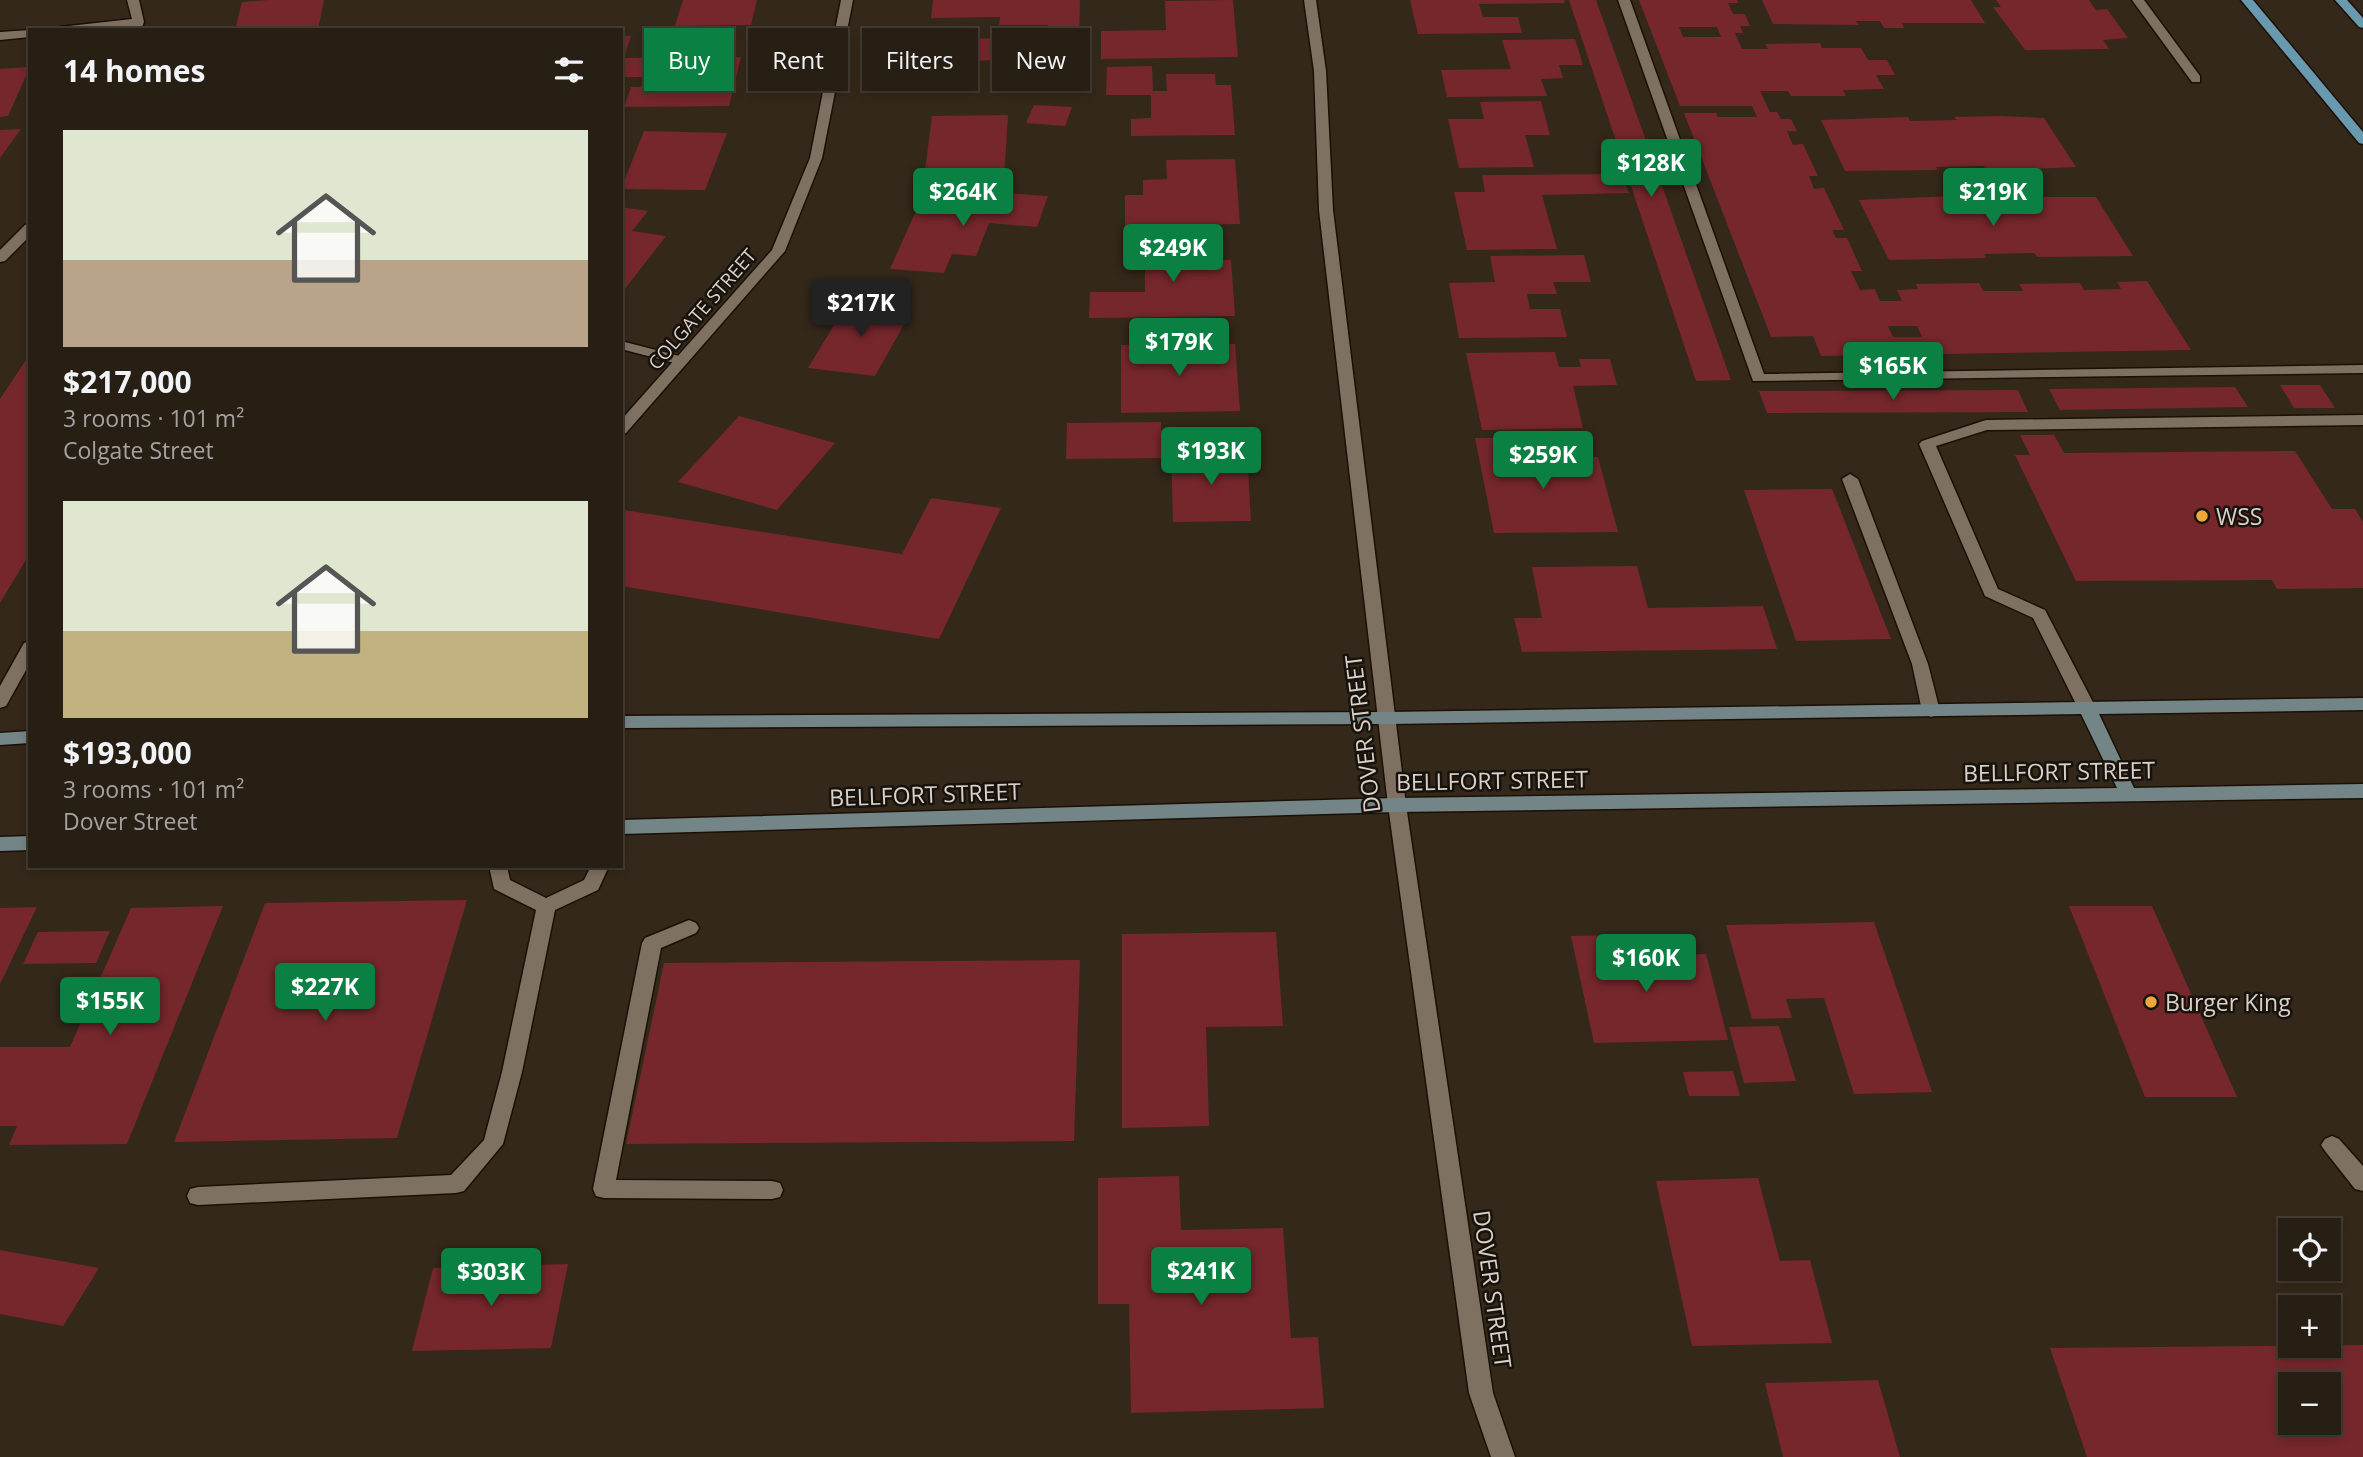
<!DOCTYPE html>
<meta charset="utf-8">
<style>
body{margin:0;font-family:"Open Sans",sans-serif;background:#2f271d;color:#f1f3f6;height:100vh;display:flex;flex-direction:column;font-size:26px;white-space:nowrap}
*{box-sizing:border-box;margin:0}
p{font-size:23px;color:#a4a2a0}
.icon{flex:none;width:38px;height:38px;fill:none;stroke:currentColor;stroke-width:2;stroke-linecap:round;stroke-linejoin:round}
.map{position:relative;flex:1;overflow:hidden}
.panel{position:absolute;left:28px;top:28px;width:595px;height:840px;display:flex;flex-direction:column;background:#271e14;border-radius:0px;box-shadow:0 4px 10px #0003,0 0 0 2px #433c34}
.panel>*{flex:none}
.guide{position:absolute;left:644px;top:28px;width:665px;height:63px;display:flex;gap:14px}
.tools{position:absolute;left:2278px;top:1218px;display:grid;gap:14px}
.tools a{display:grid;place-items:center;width:63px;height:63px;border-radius:0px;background:#271e14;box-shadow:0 4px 10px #0003,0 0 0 2px #433c34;font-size:35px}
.price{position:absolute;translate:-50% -60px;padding:0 16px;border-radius:7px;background:#0b8043;color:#fff;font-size:23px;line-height:46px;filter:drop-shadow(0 2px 4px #0008)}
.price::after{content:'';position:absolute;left:50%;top:42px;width:21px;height:16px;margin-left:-10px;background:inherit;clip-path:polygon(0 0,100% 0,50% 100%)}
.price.on{background:#222;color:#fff}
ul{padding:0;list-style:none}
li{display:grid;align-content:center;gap:14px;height:371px;padding:0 35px}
li span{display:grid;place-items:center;height:217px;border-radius:0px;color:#555}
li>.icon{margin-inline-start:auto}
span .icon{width:126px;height:126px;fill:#fffc;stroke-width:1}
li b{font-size:30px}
h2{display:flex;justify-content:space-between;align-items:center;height:84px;padding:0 35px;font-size:30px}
.chip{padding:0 24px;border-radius:0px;background:#271e14;box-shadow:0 4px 10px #0003,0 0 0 2px #433c34;font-size:24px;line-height:63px}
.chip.on{background:#0b8043;color:#fff}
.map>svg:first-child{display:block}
.building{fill:#75272c;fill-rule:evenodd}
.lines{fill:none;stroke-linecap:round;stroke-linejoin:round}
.lane-casing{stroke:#1b1005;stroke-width:3}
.street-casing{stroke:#1b1005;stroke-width:3}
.secondary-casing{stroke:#1b1005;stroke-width:3}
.primary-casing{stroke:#1b1005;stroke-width:3}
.lane{fill:#7f7162;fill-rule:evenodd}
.street{fill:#7f7162;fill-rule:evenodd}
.secondary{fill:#748588;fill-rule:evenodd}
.primary{fill:#6899ae;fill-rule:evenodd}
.poi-dot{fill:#eea73d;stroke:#17120c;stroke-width:2.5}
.labels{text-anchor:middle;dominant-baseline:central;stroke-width:5;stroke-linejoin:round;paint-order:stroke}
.far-street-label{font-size:19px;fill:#d9d1c8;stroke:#17120c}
.poi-label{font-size:23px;fill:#d9d1c8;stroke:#17120c;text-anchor:start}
.street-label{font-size:23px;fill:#d9d1c8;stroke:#17120c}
</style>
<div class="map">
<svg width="2363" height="1457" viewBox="0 0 2363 1457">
<rect width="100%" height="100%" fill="#34281a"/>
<g class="building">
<path d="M269,0H324L318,30H235L242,2Z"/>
<path d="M683,0H757L751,25L675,26Z"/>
<path d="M933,0H1080L1079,42H1054L1053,85H1011L1013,60L934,61L937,39L1019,38L1018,42H1048V25H999L1000,17L931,18Z"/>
<path d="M1233,0L1238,57L1101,59V31L1166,30L1165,1Z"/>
<path d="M1410,0H1564L1565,3L1479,4L1483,17H1518L1522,33L1418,34Z"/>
<path d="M1569,0H1596L1731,380L1696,381Z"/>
<path d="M1639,0H1737L1738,3H1728L1733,14H1745L1750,26H1740L1743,33H1735L1742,49H1768L1765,44L1820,43L1822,48H1861L1868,60H1887L1895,75H1876L1884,89L1843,90L1846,96H1791L1788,91H1760L1770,112H1777L1781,119H1791L1797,131H1787L1793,145L1803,144L1818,176H1809L1814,189L1824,188L1844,230H1832L1836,238H1847L1862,271H1851L1860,290L1875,289L1880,301H1902L1897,290L1918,289L1916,284L1979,283L1983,291H2023L2019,284L2080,283L2084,290L2121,289L2117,282L2147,281L2191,350L1821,356L1813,336L1771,337L1684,113H1716L1718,117H1757L1752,106H1680ZM1679,27H1717L1721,37H1683ZM1888,326H1917L1922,337H1893Z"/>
<path d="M1762,0H1971L1985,23H1902L1904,28H1884L1880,21H1856L1859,25L1773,24Z"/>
<path d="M1996,0H2089L2096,10L2107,9L2128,38L2103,40L2109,49L2025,50L1993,7H2001Z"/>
<path d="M621,36H631L624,57H621Z"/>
<path d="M1575,39L1583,65H1559L1563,78L1541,79L1547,96L1447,97L1441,70L1511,69L1502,40Z"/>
<path d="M741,57L729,106L624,107L631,87H641L644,77H621L625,58Z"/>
<path d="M1152,66L1153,91H1167L1166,74H1215L1216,85H1231L1235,135L1131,136V119L1151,118V95H1106L1107,67Z"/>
<path d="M30,67L8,116L0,117V69Z"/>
<path d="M1541,101L1550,135H1525L1534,167L1459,168L1448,119H1484L1480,102Z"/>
<path d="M1034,105L1072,107L1065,126L1026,123Z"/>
<path d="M1008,115L1004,178L924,179L932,116Z"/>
<path d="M2001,116L2044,118L2076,167L1986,171L1984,166L1936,167L1938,170L1845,171L1821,120L1908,117L1910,121L1957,120L1954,117Z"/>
<path d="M21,129L0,158V130Z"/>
<path d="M644,131L727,133L705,190L621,189Z"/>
<path d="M1235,159L1240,224L1125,226V195H1143V180L1167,179L1166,160Z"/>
<path d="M1622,174L1629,193L1542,195L1557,249L1467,250L1454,192H1485L1482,175Z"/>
<path d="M960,190L1048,196L1037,227L989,223L976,256L952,254L944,273L890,269L916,211L950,214Z"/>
<path d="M1953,196L1956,202L2002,201L2000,197H2096L2133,256L2037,257L2034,253L1984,254L1986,258L1889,260L1859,200Z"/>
<path d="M621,207L648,211L632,231L666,236L621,294Z"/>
<path d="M1145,237H1206L1207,260H1231L1235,316L1089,318L1090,292H1145Z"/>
<path d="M1584,255L1591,282H1553L1557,294H1527L1530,309H1560L1567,337L1459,338L1449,283L1495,282L1490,256Z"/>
<path d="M848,302L912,310L875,376L808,368Z"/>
<path d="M1235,344L1240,411L1121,413V345Z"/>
<path d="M1555,352L1559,367H1581L1579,359H1610L1617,385L1573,386L1583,428L1482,430L1466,353Z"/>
<path d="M30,354V553L0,603V399Z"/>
<path d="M2280,385H2320L2335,408H2294Z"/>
<path d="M2235,387L2248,407L2060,410L2049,389Z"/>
<path d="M2018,390L2028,412L1767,413L1759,391Z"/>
<path d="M739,416L835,443L777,510L678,482Z"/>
<path d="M1161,422L1162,458L1066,459L1067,423Z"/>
<path d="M2020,435H2054L2064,453L2295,451L2332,509H2355L2363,522V588L2277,589L2272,580L2076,581L2015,455H2030Z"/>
<path d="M1475,438H1525L1530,457H1598L1618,532L1494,533Z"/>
<path d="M1247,451L1251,521L1173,522L1171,452Z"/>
<path d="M1832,489L1891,639L1796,641L1744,490Z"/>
<path d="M931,498L1001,508L939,639L621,586V515L624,510L902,554Z"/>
<path d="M1637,566L1648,608L1763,606L1777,649L1522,652L1514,618H1542L1532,567Z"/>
<path d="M467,900L397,1138L174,1142L265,903Z"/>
<path d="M223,906L127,1144L9,1145L17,1126H0V1047H70L131,908Z"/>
<path d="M2069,906H2152L2237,1097H2145Z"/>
<path d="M37,907L0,984V908Z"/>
<path d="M1874,922L1932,1092L1854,1094L1824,998L1786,999L1792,1018L1752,1019L1726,925Z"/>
<path d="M110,931L96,963L23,964L38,932Z"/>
<path d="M1276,932L1283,1026L1206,1027L1209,1126L1122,1128V934Z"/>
<path d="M1627,935L1632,956L1706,954L1728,1040L1594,1043L1571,936Z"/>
<path d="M1080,960L1074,1141L626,1144L664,963Z"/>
<path d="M1779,1026L1796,1081L1744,1083L1729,1027Z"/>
<path d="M1733,1071L1740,1096H1689L1683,1072Z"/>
<path d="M1179,1176L1181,1230L1283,1228L1291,1338L1318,1337L1324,1408L1131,1413L1129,1304H1098V1178Z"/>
<path d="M1758,1178L1780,1261L1810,1260L1832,1343L1692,1346L1656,1181Z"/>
<path d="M0,1250L99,1268L63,1326L0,1314Z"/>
<path d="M568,1264L551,1348L412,1351L433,1268Z"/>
<path d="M2363,1345V1457H2087L2050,1348ZM2291,1384H2329V1423H2291Z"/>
<path d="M1878,1380L1900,1457H1783L1765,1383Z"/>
</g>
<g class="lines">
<g class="lane-casing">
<g id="lane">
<path d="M1618,0H1630L1764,374L2363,365V373L1753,381Z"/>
<path d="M2132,0H2144L2200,76V82H2192Z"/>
<path d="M621,341L687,358L689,361L682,365L621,349Z"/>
<path d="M2363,415V425L1987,430L1936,446L1998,589L2045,610L2096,708L2087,714L2078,708L2033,618L1985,596L1919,444L1922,441L1986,420Z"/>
<path d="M1850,474L1858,479L1928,664L1940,711L1937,715L1931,717L1922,711L1912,664L1842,479Z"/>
<path d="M30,641V663L6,706L0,708V686L24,643Z"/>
<path d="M489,866H507L510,880L546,898L584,880L591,866H609L598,890L555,910L522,1072L503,1144L464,1191L456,1193L198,1205L190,1203L187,1196L190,1189L198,1187L451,1175L484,1140L502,1072L536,910L494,889Z"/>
<path d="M689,920L696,923L699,928L696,933L661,948L616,1180L772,1181L780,1183L783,1190L780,1197L772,1199L604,1198L596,1196L593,1189L642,943L645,938Z"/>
<path d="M2332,1136L2339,1139L2363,1166V1191L2355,1189L2325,1151L2321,1145L2325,1139Z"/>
</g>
</g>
<g class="street-casing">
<g id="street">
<path d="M127,0H139L144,22L141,30H129L131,26L54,30L60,27L132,19Z"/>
<path d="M841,0H853L822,158L785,251L626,433L621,435V420L772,250L810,158Z"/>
<path d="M1304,0H1316L1326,71L1333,210L1406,805L1493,1393L1515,1457H1491L1469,1393L1388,805L1319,210L1314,71Z"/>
<path d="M30,30V37L0,40V32Z"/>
<path d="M30,224V236L5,261L0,262V250L25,225Z"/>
</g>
</g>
<g class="secondary-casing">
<g id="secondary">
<path d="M2363,698V710L2099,714L2134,788L2363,784V798L1397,812L621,834V820L1397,798L2117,788L2081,714L1387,724L621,728V716L1387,712Z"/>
<path d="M30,731V743L0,745V733Z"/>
<path d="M30,836V850L0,851V837Z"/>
</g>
</g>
<g class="primary-casing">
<g id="primary">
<path d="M2241,0H2253L2363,132V144L2359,143Z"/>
<path d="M2335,0H2347L2363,18V28L2359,27Z"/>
</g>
</g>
<use href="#lane" class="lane"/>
<use href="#street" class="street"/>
<use href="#secondary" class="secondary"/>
<use href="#primary" class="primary"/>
</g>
<g class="poi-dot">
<circle cx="2202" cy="516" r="7"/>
<circle cx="2151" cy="1002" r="7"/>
</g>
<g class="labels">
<g class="far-street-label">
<text transform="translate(702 309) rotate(-49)">COLGATE STREET</text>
</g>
<g class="poi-label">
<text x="2216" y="516">WSS</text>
<text x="2165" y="1002">Burger King</text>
</g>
<g class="street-label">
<text transform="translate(1362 734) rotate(-97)">DOVER STREET</text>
<text transform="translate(2059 771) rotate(-1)">BELLFORT STREET</text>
<text transform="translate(1492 780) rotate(-1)">BELLFORT STREET</text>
<text transform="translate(925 794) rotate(-2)">BELLFORT STREET</text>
<text transform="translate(1493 1289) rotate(82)">DOVER STREET</text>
</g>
</g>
</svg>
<div class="tools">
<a><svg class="icon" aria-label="locate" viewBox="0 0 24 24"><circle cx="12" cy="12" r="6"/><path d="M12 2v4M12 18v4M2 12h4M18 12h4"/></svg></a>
<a>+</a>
<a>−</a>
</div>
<b class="price" style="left:1651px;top:199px">$128K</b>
<b class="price" style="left:963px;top:228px">$264K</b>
<b class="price" style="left:1993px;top:228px">$219K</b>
<b class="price" style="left:1173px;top:284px">$249K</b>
<b class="price on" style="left:861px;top:339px">$217K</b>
<b class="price" style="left:1179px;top:378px">$179K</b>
<b class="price" style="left:1893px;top:402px">$165K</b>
<b class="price" style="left:1211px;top:487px">$193K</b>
<b class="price" style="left:1543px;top:491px">$259K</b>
<b class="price" style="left:1646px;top:994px">$160K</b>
<b class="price" style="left:325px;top:1023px">$227K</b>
<b class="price" style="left:110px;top:1037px">$155K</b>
<b class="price" style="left:1201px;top:1307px">$241K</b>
<b class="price" style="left:491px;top:1308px">$303K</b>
<div class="guide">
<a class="chip on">Buy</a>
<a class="chip">Rent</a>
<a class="chip">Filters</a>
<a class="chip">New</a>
</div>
<section class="panel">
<h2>14 homes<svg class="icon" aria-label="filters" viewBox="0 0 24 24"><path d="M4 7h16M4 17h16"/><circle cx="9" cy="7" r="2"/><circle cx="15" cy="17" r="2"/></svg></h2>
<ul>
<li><span style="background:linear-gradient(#dfe7d0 60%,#b9a48a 0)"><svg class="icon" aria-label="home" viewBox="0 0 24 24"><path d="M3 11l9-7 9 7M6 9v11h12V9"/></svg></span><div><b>$217,000</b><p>3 rooms · 101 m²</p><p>Colgate Street</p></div></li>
<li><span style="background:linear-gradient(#dfe7d0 60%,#c2b280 0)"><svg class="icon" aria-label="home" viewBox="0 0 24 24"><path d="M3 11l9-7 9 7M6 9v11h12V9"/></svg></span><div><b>$193,000</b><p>3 rooms · 101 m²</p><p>Dover Street</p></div></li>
</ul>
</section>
</div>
